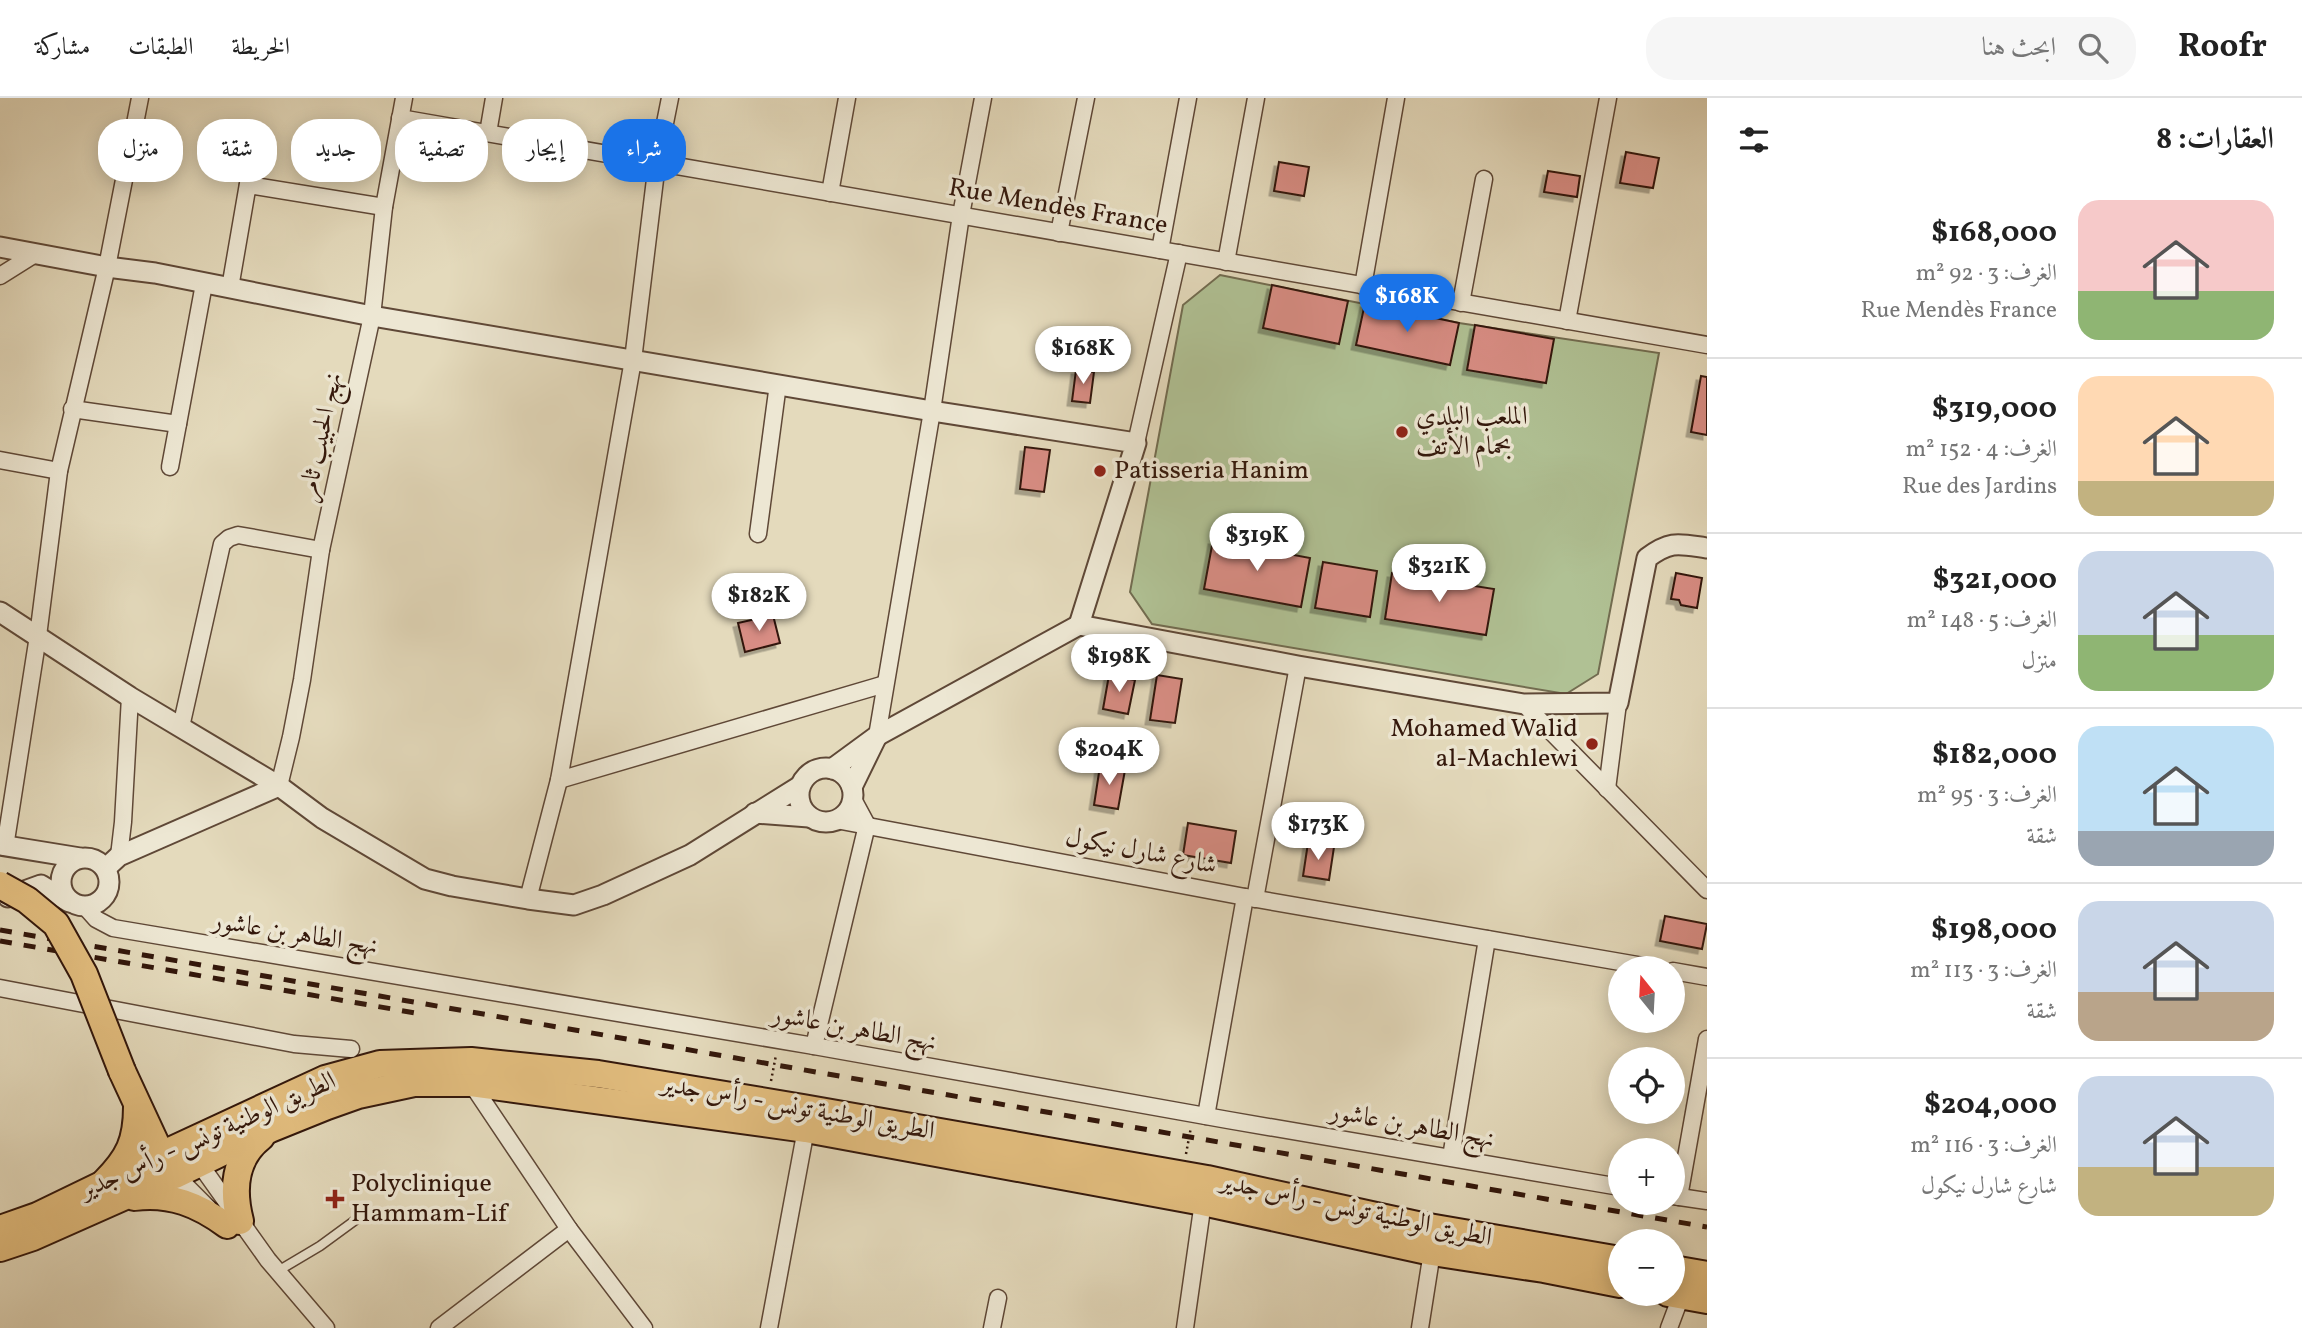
<!DOCTYPE html>
<html lang="ar">
<meta charset="utf-8">
<style>
body{margin:0;font-family:Vollkorn,Amiri,serif;background:#f6f6f6;color:#222;direction:rtl;height:100vh;display:flex;flex-direction:column;font-size:26px;white-space:nowrap}
*{box-sizing:border-box;margin:0}
p{font-size:23px;color:#767676}
.icon{flex:none;width:38px;height:38px;fill:none;stroke:currentColor;stroke-width:2;stroke-linecap:round;stroke-linejoin:round}
.map{position:relative;flex:1;overflow:hidden;direction:ltr}
.details{display:flex;flex-direction:column;background:#fff;width:595px}
.details>*{flex:none}
.hud{position:absolute;left:21px;top:21px;width:665px;height:63px;direction:rtl;display:flex;gap:14px}
.needle{width:46px;rotate:342deg}
.controls{position:absolute;left:1608px;top:858px;display:grid;gap:14px}
.controls a{display:grid;place-items:center;width:77px;height:77px;border-radius:50%;background:#fff;box-shadow:0 4px 18px #0003;font-size:35px}
.price{position:absolute;translate:-50% -60px;padding:0 16px;border-radius:24px;background:#fff;color:#222;font-size:23px;line-height:46px;filter:drop-shadow(0 2px 4px #0008)}
.price::after{content:'';position:absolute;left:50%;top:42px;width:21px;height:16px;margin-left:-10px;background:inherit;clip-path:polygon(0 0,100% 0,50% 100%)}
.price.selected{background:#1a73e8;color:#fff}
ul{padding:0;list-style:none}
li{display:flex;align-items:center;gap:21px;height:175px;padding:0 28px}
li+li{border-top:2px solid #e0e0e0}
li span{display:grid;place-items:center;flex:none;width:196px;height:140px;border-radius:21px;color:#555}
li>.icon{margin-inline-start:auto}
span .icon{width:84px;height:84px;fill:#fffc;stroke-width:1}
li b{font-size:30px}
h2{display:flex;justify-content:space-between;align-items:center;height:84px;padding:0 28px;font-size:30px}
.pill{padding:0 24px;border-radius:28px;background:#fff;box-shadow:0 4px 18px #0003;font-size:24px;line-height:63px}
.pill.selected{background:#1a73e8;color:#fff}
header{display:flex;align-items:center;gap:42px;box-sizing:border-box;height:98px;padding:0 35px;background:#fff;border-bottom:2px solid #e0e0e0}
header strong{font-size:33px}
nav{display:flex;gap:38px;margin-inline-start:auto;font-size:24px}
.search{width:490px;height:63px;background:#f6f6f6;display:flex;align-items:center;gap:18px;box-sizing:border-box;padding:0 24px;border-radius:28px;color:#767676;font-size:26px}
main{display:flex;flex:1;min-height:0}
.map>svg:first-child{display:block}
.green{fill:#b0c194;stroke:#726c50;stroke-width:2}
.building{fill:#d88d84;stroke:#33170b;stroke-width:2;filter:url(#shadow)}
.lines{fill:none;stroke-linecap:round;stroke-linejoin:round}
.service-casing{stroke:#5f4837;stroke-width:11}
.minor-casing{stroke:#5f4837;stroke-width:19}
.tertiary-casing{stroke:#5f4837;stroke-width:23}
.primary-casing{stroke:#33170b;stroke-width:28}
.trunk-casing{stroke:#33170b;stroke-width:30}
.service{stroke:#ede7d3;stroke-width:8}
.minor{stroke:#ede7d3;stroke-width:16}
.tertiary{stroke:#ede7d3;stroke-width:19}
.primary{stroke:#e2bd7e;stroke-width:24}
.trunk{stroke:#e2bd7e;stroke-width:26}
.rail{stroke:#33170b;stroke-width:5;stroke-dasharray:12 12;stroke-linecap:butt}
.trunk-bridge-casing{stroke:#33170b;stroke-width:30;stroke-linecap:butt}
.path-bridge{stroke:#33170b;stroke-width:2.5;stroke-dasharray:2 3.5;stroke-linecap:butt}
.trunk-bridge{stroke:#e2bd7e;stroke-width:26}
.poi-dot{fill:#8f2418;stroke:#ede7d3;stroke-width:2.5}
.labels{text-anchor:middle;dominant-baseline:central;stroke-width:7;stroke-linejoin:round;paint-order:stroke}
.street-label{font-size:26px;fill:#33170b;stroke:#ede7d3}
.poi-label{font-size:26px;fill:#33170b;stroke:#ede7d3;text-anchor:start}
</style>
<header>
<strong>Roofr</strong>
<div class="search"><svg class="icon" aria-label="search" viewBox="0 0 24 24"><circle cx="10" cy="10" r="6"/><path d="M15 15l6 6"/></svg>ابحث هنا</div>
<nav><a>الخريطة</a><a>الطبقات</a><a>مشاركة</a></nav>
</header>
<main>
<section class="details">
<h2>العقارات: 8<svg class="icon" aria-label="filters" viewBox="0 0 24 24"><path d="M4 7h16M4 17h16"/><circle cx="9" cy="7" r="2"/><circle cx="15" cy="17" r="2"/></svg></h2>
<ul>
<li><span style="background:linear-gradient(#f6c9c9 65%,#8fb573 0)"><svg class="icon" aria-label="home" viewBox="0 0 24 24"><path d="M3 11l9-7 9 7M6 9v11h12V9"/></svg></span><div><b>$168,000</b><p>الغرف: 3 · 92 m²</p><p>Rue Mendès France</p></div></li>
<li><span style="background:linear-gradient(#ffd9b3 75%,#c2b280 0)"><svg class="icon" aria-label="home" viewBox="0 0 24 24"><path d="M3 11l9-7 9 7M6 9v11h12V9"/></svg></span><div><b>$319,000</b><p>الغرف: 4 · 152 m²</p><p>Rue des Jardins</p></div></li>
<li><span style="background:linear-gradient(#c9d6e8 60%,#8fb573 0)"><svg class="icon" aria-label="home" viewBox="0 0 24 24"><path d="M3 11l9-7 9 7M6 9v11h12V9"/></svg></span><div><b>$321,000</b><p>الغرف: 5 · 148 m²</p><p>منزل</p></div></li>
<li><span style="background:linear-gradient(#bfe0f5 75%,#9aa5b1 0)"><svg class="icon" aria-label="home" viewBox="0 0 24 24"><path d="M3 11l9-7 9 7M6 9v11h12V9"/></svg></span><div><b>$182,000</b><p>الغرف: 3 · 95 m²</p><p>شقة</p></div></li>
<li><span style="background:linear-gradient(#c9d6e8 65%,#b9a48a 0)"><svg class="icon" aria-label="home" viewBox="0 0 24 24"><path d="M3 11l9-7 9 7M6 9v11h12V9"/></svg></span><div><b>$198,000</b><p>الغرف: 3 · 113 m²</p><p>شقة</p></div></li>
<li><span style="background:linear-gradient(#c9d6e8 65%,#c2b280 0)"><svg class="icon" aria-label="home" viewBox="0 0 24 24"><path d="M3 11l9-7 9 7M6 9v11h12V9"/></svg></span><div><b>$204,000</b><p>الغرف: 3 · 116 m²</p><p>شارع شارل نيكول</p></div></li>
</ul>
</section>
<div class="map">
<svg width="1707" height="1230" viewBox="0 0 1707 1230">
<defs>
<filter id="shadow"><feDropShadow dx="-4.5" dy="4.5" stdDeviation="0" flood-color="#0004"/></filter>
</defs>
<rect width="100%" height="100%" fill="#e4dabc"/>
<filter id="stains"><feTurbulence type="fractalNoise" baseFrequency=".00286" numOctaves="4"/><feColorMatrix values="0 0 0 0 .2 0 0 0 0 .09 0 0 0 0 .02 0 0 0 .5 -.17"/></filter>
<radialGradient id="worn" r=".72"><stop offset=".6" stop-color="#630" stop-opacity="0"/><stop offset="1" stop-color="#630" stop-opacity=".3"/></radialGradient>
<path class="green" d="M1220,177L1459,225L1659,255L1598,576L1566,596L1152,526L1130,494L1183,207Z"/>
<g class="building">
<path d="M1626,54L1659,60L1653,90L1620,85Z"/>
<path d="M1279,64L1309,69L1304,98L1274,93Z"/>
<path d="M1548,73L1580,78L1577,99L1544,94Z"/>
<path d="M1272,187L1348,203L1339,246L1263,230Z"/>
<path d="M1365,205L1459,225L1450,267L1356,247Z"/>
<path d="M1475,227L1554,241L1546,285L1467,272Z"/>
<path d="M1076,272L1094,274L1090,305L1072,303Z"/>
<path d="M1701,278L1707,279V337L1691,334Z"/>
<path d="M1025,349L1050,352L1044,394L1020,391Z"/>
<path d="M1213,442L1310,460L1301,509L1204,491Z"/>
<path d="M1323,464L1377,473L1370,519L1315,510Z"/>
<path d="M1392,475L1494,491L1486,537L1385,521Z"/>
<path d="M1676,475L1702,480L1697,510L1681,507L1679,502L1671,501Z"/>
<path d="M773,517L780,545L745,554L738,525Z"/>
<path d="M1109,577L1135,582L1128,616L1103,611Z"/>
<path d="M1157,577L1182,581L1175,625L1150,622Z"/>
<path d="M1100,668L1125,672L1118,711L1094,707Z"/>
<path d="M1188,725L1236,733L1231,765L1183,757Z"/>
<path d="M1308,745L1334,749L1329,782L1303,778Z"/>
<path d="M1665,818L1707,826L1702,851L1660,843Z"/>
</g>
<g class="lines">
<g class="service-casing">
<path id="service" d="M278,1173L320,1148L361,1118"/>
</g>
<g class="minor-casing">
<g id="minor">
<path d="M400,20L1707,247"/>
<path d="M488,35L494,0"/>
<path d="M248,87L384,109"/>
<path d="M830,95L847,0"/>
<path d="M1059,135L1086,0"/>
<path d="M1160,152L1188,0"/>
<path d="M1226,164L1256,0"/>
<path d="M0,178L35,156"/>
<path d="M1363,188L1396,0"/>
<path d="M230,190L254,51"/>
<path d="M1461,205L1484,81"/>
<path d="M1567,223L1608,0"/>
<path d="M72,311L178,326"/>
<path d="M1136,345L1179,155"/>
<path d="M0,362L59,373"/>
<path d="M170,369L204,186"/>
<path d="M758,436L778,286"/>
<path d="M1524,606L1707,792"/>
<path d="M181,629L222,446L229,440L238,437L321,452"/>
<path d="M877,638L932,313L961,117L983,0"/>
<path d="M559,682L885,586"/>
<path d="M279,688L291,639L302,582L321,452L372,218L384,109L404,0"/>
<path d="M1607,691L1618,605"/>
<path d="M853,701L867,727"/>
<path d="M836,722L1245,799L1655,870"/>
<path d="M5,749L38,538L59,373L107,169L140,0"/>
<path d="M119,758L123,724L130,599"/>
<path d="M528,801L559,682L633,262L657,65L670,0"/>
<path d="M1255,801L1298,568"/>
<path d="M90,808L88,812L96,821L113,830L814,948L1228,1022L1620,1089"/>
<path d="M1673,873L1707,879"/>
<path d="M0,890L294,946L351,951"/>
<path d="M814,948L867,727"/>
<path d="M471,985L569,1131L644,1230"/>
<path d="M1206,1018L1245,799"/>
<path d="M1451,1059L1487,841"/>
<path d="M199,1065L268,1162L326,1230"/>
<path d="M175,1077L208,1110"/>
<path d="M1673,1098L1707,1103"/>
<path d="M1679,1099L1707,941"/>
<path d="M439,1230L569,1131"/>
<path d="M769,1230L806,1031"/>
<path d="M992,1230L998,1200"/>
<path d="M1185,1230L1204,1097"/>
<path d="M1420,1230L1432,1154"/>
<path d="M1669,1230L1681,1198"/>
</g>
</g>
<g class="tertiary-casing">
<g id="tertiary">
<path d="M0,149L107,169L155,175L372,218L932,313L1136,345L1079,527"/>
<path d="M0,514L130,599L279,688L322,720L425,781L452,788L528,801L574,807L603,797L690,757L800,688"/>
<circle cx="826" cy="697" r="27"/>
<path d="M832,671L877,638L1079,527L1298,568L1524,606L1618,605L1647,460C1671,442 1679,446 1707,450"/>
<path d="M852,689L876,640"/>
<path d="M755,715L809,719"/>
<path d="M0,747L80,760"/>
<circle cx="85" cy="784" r="24"/>
<path d="M106,770L119,758L279,688"/>
<path d="M8,799L41,787L69,804"/>
</g>
</g>
<g class="primary-casing">
<g id="primary">
<path d="M134,1100C170,1095 199,1107 227,1128"/>
<path d="M0,1130L37,1117L161,1057"/>
<path d="M0,1151L33,1140L175,1077"/>
</g>
</g>
<g class="trunk-casing">
<g id="trunk">
<path d="M122,973L161,1057L175,1077L270,1031L327,1008L358,997L414,985H471L806,1031L1203,1104L1432,1154L1544,1171L1620,1186"/>
<path d="M161,1057L325,981L380,966L471,963L598,976L803,1010L1207,1081L1417,1127L1620,1162"/>
<path d="M105,1084C129,1060 137,1043 137,1009"/>
<path d="M240,1123C232,1092 234,1060 261,1039"/>
<path d="M1673,1171L1707,1177"/>
<path d="M1668,1195L1707,1202"/>
</g>
</g>
<use href="#service" class="service"/>
<use href="#minor" class="minor"/>
<use href="#tertiary" class="tertiary"/>
<use href="#primary" class="primary"/>
<use href="#trunk" class="trunk"/>
<g class="rail">
<path d="M0,832L1707,1129"/>
<path d="M0,843L421,916"/>
</g>
<g class="trunk-bridge-casing">
<path id="trunk-bridge" d="M0,787L27,802L56,826L84,876L122,973"/>
</g>
<g class="path-bridge">
<path d="M771,983L776,957"/>
<path d="M1186,1056L1191,1029"/>
</g>
<use href="#trunk-bridge" class="trunk-bridge"/>
</g>
<g class="poi-dot">
<circle cx="1402" cy="334" r="7"/>
<circle cx="1100" cy="373" r="7"/>
<circle cx="1592" cy="646" r="7"/>
<path d="M331.5 1090.5h7v7h7v7h-7v7h-7v-7h-7v-7h7z"/>
</g>
<g class="labels">
<g class="street-label">
<text transform="translate(1058 109) rotate(10)">Rue Mendès France</text>
<text transform="translate(321 339) rotate(-78)">نهج الحبيب ثامر</text>
<text transform="translate(1141 754) rotate(11)">شارع شارل نيكول</text>
<text transform="translate(295 836) rotate(9)">نهج الطاهر بن عاشور</text>
<text transform="translate(854 931) rotate(10)">نهج الطاهر بن عاشور</text>
<text transform="translate(798 1010) rotate(10)">الطريق الوطنية تونس - رأس جدير</text>
<text transform="translate(1412 1028) rotate(10)">نهج الطاهر بن عاشور</text>
<text transform="translate(208 1038) rotate(-24)">الطريق الوطنية تونس - رأس جدير</text>
<text transform="translate(1356 1112) rotate(12)">الطريق الوطنية تونس - رأس جدير</text>
</g>
<g class="poi-label">
<text x="1416" y="319">الملعب البلدي<tspan x="1416" dy="30">بحمام الأتف</tspan></text>
<text x="1114" y="373">Patisseria Hanim</text>
<text x="1578" y="631" text-anchor="end">Mohamed Walid<tspan x="1578" dy="30">al-Machlewi</tspan></text>
<text x="351" y="1086">Polyclinique<tspan x="351" dy="30">Hammam-Lif</tspan></text>
</g>
</g>
<rect width="100%" height="100%" filter="url(#stains)"/>
<rect width="100%" height="100%" fill="url(#worn)"/>
</svg>
<div class="controls">
<a><svg class="needle" viewBox="-14 -14 28 28"><path d="M0-13l5 13h-10z" fill="#e53935"/><path d="M0 13l5-13h-10z" fill="#767676"/></svg></a>
<a><svg class="icon" aria-label="locate" viewBox="0 0 24 24"><circle cx="12" cy="12" r="6"/><path d="M12 2v4M12 18v4M2 12h4M18 12h4"/></svg></a>
<a>+</a>
<a>−</a>
</div>
<b class="price selected" style="left:1407px;top:236px">$168K</b>
<b class="price" style="left:1083px;top:288px">$168K</b>
<b class="price" style="left:1257px;top:475px">$319K</b>
<b class="price" style="left:1439px;top:506px">$321K</b>
<b class="price" style="left:759px;top:535px">$182K</b>
<b class="price" style="left:1119px;top:596px">$198K</b>
<b class="price" style="left:1109px;top:689px">$204K</b>
<b class="price" style="left:1318px;top:764px">$173K</b>
<div class="hud">
<a class="pill selected">شراء</a>
<a class="pill">إيجار</a>
<a class="pill">تصفية</a>
<a class="pill">جديد</a>
<a class="pill">شقة</a>
<a class="pill">منزل</a>
</div>
</div>
</main>
